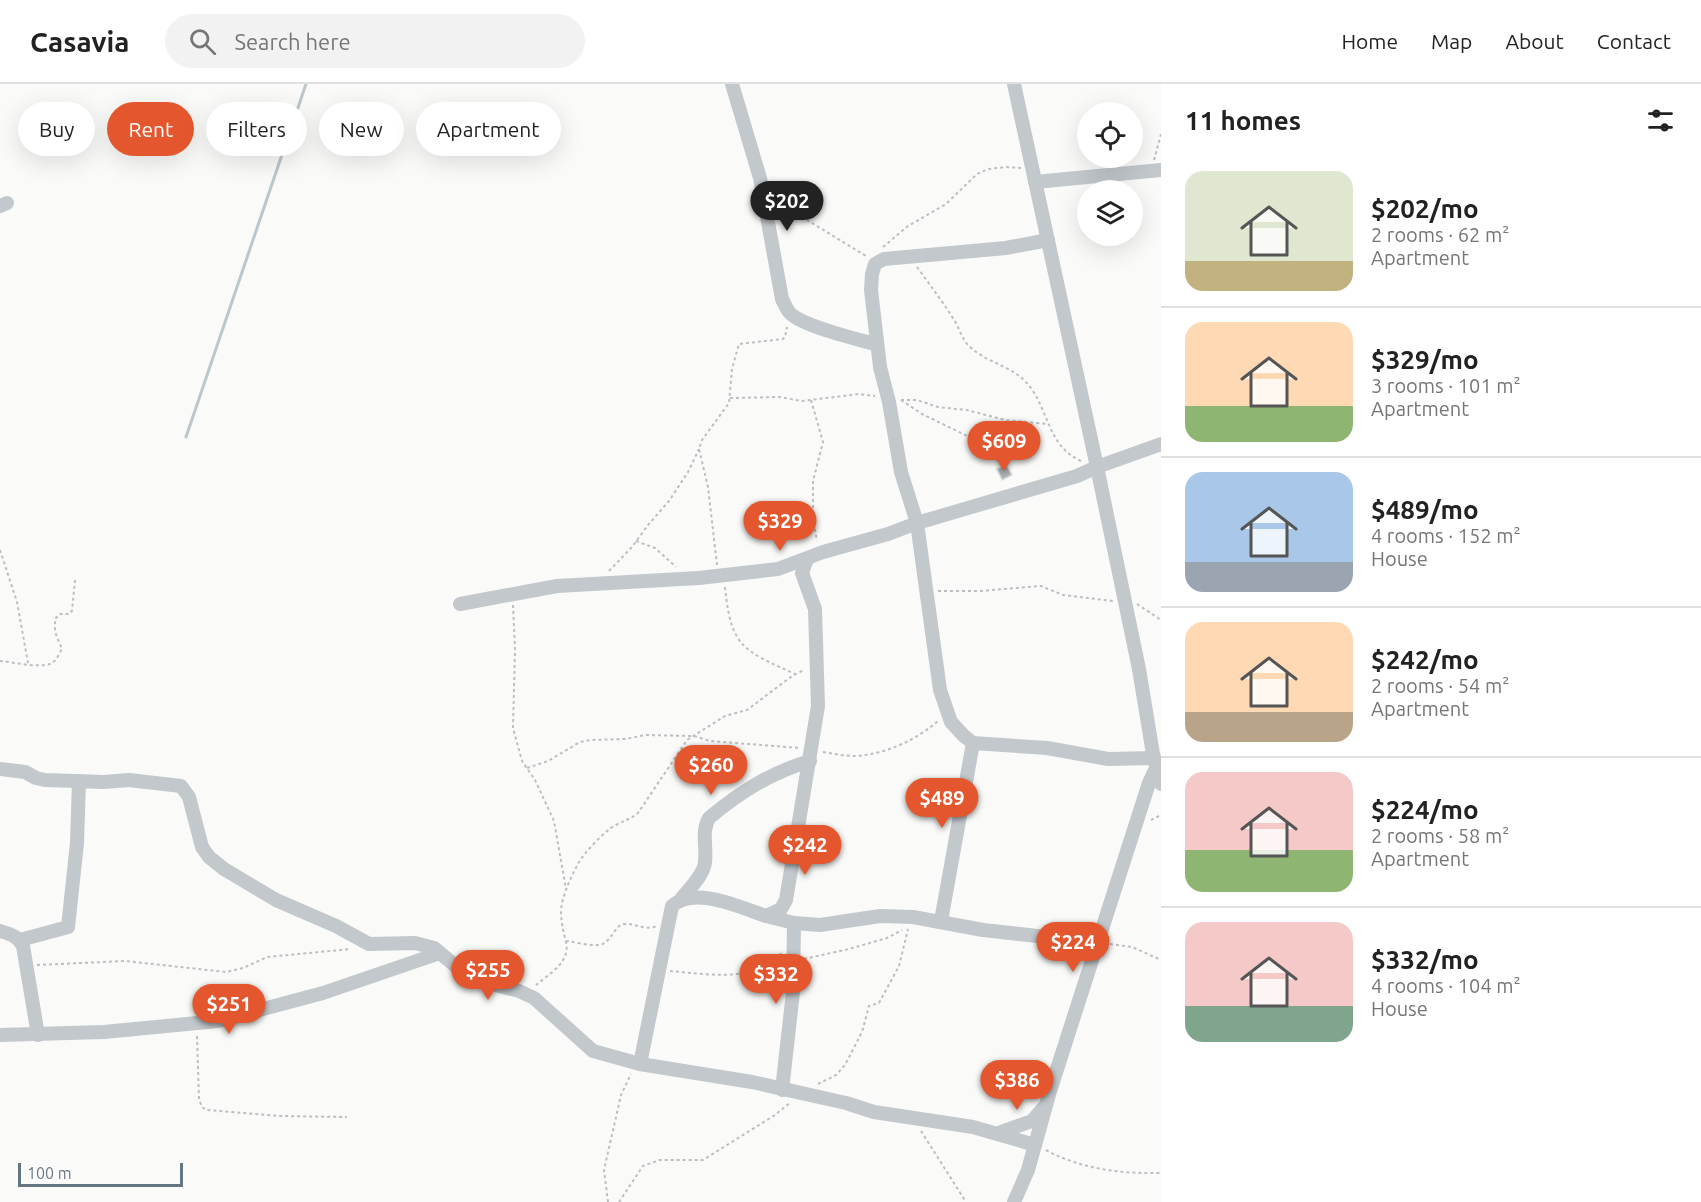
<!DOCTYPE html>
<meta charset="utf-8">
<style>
body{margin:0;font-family:Ubuntu,sans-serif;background:#f2f2f2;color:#222;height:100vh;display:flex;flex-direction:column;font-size:22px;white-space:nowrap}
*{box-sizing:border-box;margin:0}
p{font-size:20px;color:#767676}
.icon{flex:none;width:33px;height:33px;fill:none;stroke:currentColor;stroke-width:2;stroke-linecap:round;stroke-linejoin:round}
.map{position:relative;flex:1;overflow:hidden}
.details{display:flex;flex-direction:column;background:#fff;width:540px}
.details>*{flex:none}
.hud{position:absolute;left:18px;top:18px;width:570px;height:54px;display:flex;gap:12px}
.tools{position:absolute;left:1077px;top:18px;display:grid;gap:12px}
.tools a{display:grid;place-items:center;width:66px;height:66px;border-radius:50%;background:#fff;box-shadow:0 6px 24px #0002;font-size:30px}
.scale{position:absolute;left:18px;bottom:15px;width:165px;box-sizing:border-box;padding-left:6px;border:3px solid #657683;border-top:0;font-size:16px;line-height:21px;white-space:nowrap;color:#657683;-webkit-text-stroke:4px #fff;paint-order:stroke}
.price{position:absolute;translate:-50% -51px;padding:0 14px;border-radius:21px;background:#e4572e;color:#fff;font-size:20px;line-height:39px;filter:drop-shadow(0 2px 3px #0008)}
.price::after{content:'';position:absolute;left:50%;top:36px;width:18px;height:14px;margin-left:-9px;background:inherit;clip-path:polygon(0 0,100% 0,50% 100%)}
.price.current{background:#222;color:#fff}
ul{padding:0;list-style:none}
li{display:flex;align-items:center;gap:18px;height:150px;padding:0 24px}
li+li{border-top:2px solid #e0e0e0}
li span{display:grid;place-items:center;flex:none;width:168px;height:120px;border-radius:18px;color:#555}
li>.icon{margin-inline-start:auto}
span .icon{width:72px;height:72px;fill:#fffc;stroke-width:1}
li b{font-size:26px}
h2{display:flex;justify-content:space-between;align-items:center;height:72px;padding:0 24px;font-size:26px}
.pill{padding:0 21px;border-radius:27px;background:#fff;box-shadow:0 6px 24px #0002;font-size:21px;line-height:54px}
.pill.current{background:#e4572e;color:#fff}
header{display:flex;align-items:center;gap:36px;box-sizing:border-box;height:84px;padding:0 30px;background:#fff;border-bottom:2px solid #e0e0e0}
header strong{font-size:28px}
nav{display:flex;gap:33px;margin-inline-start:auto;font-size:21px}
.search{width:420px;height:54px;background:#f2f2f2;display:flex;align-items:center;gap:15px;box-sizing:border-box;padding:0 21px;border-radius:33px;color:#767676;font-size:22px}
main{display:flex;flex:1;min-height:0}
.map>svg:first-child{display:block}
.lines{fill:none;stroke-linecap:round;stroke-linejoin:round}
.stream{stroke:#bbc7cb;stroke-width:3}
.building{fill:#aab3b9;stroke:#dcdcda;stroke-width:1.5}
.path{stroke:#bbbfc2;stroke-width:2;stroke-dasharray:3 3;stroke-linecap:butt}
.minor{stroke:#c3c8cc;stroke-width:14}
</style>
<header>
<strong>Casavia</strong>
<div class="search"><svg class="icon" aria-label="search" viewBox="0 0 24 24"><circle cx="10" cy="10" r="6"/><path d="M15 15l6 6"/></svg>Search here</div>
<nav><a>Home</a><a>Map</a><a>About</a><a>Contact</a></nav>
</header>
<main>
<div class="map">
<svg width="1161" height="1118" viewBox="0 0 1161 1118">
<rect width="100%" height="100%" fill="#fafaf8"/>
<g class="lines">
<path class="stream" d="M186,353L306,0"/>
</g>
<path class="building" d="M1006,380L1012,391L1002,396L997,385Z"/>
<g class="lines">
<g class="path">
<path d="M1154,76L1161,50"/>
<path d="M776,117L866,172"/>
<path d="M883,163L908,142L946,120L977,90L988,85L1006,83L1021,84"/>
<path d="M917,183C930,201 943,218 954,236C960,245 962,256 970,263C991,282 1016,281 1033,307C1049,332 1050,363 1081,377"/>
<path d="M730,314L779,313L802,317L859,310L875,312"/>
<path d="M811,316L823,358L813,397V435L817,457"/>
<path d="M901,316H917L938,323L967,326L1005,336L1048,340"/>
<path d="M901,316L922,330L988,362L1001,381"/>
<path d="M636,457L655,464L676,483"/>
<path d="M0,466L17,518L28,579"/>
<path d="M717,481L708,403L699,365L702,356L729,319L732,285L739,260L783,255L785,253L787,243"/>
<path d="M609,487L632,463L648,441L669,417L688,388L699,365"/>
<path d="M725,503C731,564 743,566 795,590"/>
<path d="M938,507H980L1041,502L1063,511L1113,517"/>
<path d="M1137,520L1161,536"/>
<path d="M513,521L515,565L513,644L522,677L535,696L554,737L566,805"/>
<path d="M0,577C14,578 35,584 50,580C56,578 59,570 62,565L55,548V535L60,530H69L72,527L75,496"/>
<path d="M823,668C834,670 845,672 856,672C886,670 916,656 938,637"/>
<path d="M527,684L548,677L580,658L590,656L626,655L645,651L694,652L710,657L800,664"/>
<path d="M1151,736L1161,731"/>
<path d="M566,857C576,858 589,862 599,861C612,859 614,841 624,840C636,839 644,847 657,842"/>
<path d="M1110,860L1132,863L1161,876"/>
<path d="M804,875L849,865L887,854L902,846"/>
<path d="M37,881L125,877L226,888L243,884L267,873L351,865"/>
<path d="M763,882L781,881"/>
<path d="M670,887C695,889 731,895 754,886C765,882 773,875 782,869"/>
<path d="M536,901C549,890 571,878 566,858C563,847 561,837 561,826C563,809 571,793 579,778C585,768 604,748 614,742C623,737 631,735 638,729L687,656L725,632L747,626L792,592L804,586"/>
<path d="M197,952L199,1015L202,1023L206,1026L280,1032L347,1033"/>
<path d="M818,1000L836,991L845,981L862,948L869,922L879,919L899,882L908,845"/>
<path d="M921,1047L966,1118"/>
<path d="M1046,1066C1081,1085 1121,1090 1161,1089"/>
<path d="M608,1118L604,1086L621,1011L631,990"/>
<path d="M619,1118L643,1082L660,1076H703L775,1031L791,1018"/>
</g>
<g class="minor">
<path d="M732,0L760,94L782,215C784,219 786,224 789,228C800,242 858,255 877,261"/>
<path d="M1014,0L1097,383L1139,585L1153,670L1161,700"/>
<path d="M1035,98L1161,86"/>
<path d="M0,122L7,119"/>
<path d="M1048,156L1006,164L884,175L875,180L872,190L871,206L880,283L889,318L901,388L917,439L940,606L951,638L964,652L973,659L1047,664L1108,675L1154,674"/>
<path d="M460,520L557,502L699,494L778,485L823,468L888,450L917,439L1077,392L1097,383L1161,360"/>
<path d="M0,685L25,688L36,694L45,696L104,698L129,696L181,702L189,713L202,763L209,773L224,785L276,816L336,842L369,860L415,859L434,864L464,889L477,896L519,907L534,914L593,967L640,980L752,998L846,1019L874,1028L973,1043L1035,1061"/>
<path d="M681,815C689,805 704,791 705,778C707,762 701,748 709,734C740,708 770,689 810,677"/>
<path d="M766,832L794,839L820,841L880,832L913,833L983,846L1073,856L1098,862"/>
<path d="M941,837L973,659"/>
<path d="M0,847C10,850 18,852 23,862L38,951"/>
<path d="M20,856L68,843L77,759L79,697"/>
<path d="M0,951L104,948L218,937L323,909L440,869"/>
<path d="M640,980L672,822C694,801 742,824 766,832L781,825L786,816L818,622L815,525L802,489L807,475"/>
<path d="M782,1006L793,908L794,839"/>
<path d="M998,1049L1032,1037L1044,1023"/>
<path d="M1014,1118L1028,1086L1050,1007L1149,699L1157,682"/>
</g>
</g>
</svg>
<div class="tools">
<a><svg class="icon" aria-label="locate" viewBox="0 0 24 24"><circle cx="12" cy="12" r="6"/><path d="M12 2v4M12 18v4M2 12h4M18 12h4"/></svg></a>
<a><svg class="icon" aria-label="layers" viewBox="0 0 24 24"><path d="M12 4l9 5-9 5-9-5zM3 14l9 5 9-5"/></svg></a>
</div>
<div class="scale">100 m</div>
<b class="price current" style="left:787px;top:148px">$202</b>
<b class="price" style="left:1004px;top:388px">$609</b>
<b class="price" style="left:780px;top:468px">$329</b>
<b class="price" style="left:711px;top:712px">$260</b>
<b class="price" style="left:942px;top:745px">$489</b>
<b class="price" style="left:805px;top:792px">$242</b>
<b class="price" style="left:1073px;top:889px">$224</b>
<b class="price" style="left:488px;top:917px">$255</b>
<b class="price" style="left:776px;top:921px">$332</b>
<b class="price" style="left:229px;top:951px">$251</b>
<b class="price" style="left:1017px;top:1027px">$386</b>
<div class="hud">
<a class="pill">Buy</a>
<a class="pill current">Rent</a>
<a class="pill">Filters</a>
<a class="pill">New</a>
<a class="pill">Apartment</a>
</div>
</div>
<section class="details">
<h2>11 homes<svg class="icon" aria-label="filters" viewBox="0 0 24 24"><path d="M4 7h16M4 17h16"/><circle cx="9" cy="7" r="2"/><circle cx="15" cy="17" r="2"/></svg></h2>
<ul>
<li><span style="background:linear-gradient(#dfe7d0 75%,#c2b280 0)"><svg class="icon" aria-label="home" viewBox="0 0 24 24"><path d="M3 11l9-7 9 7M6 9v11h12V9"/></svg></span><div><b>$202/mo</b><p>2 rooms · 62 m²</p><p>Apartment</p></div></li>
<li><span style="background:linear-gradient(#ffd9b3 70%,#8fb573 0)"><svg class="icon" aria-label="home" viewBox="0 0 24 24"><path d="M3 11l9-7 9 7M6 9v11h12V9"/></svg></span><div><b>$329/mo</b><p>3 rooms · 101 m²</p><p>Apartment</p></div></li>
<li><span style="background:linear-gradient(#a9c7e8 75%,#9aa5b1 0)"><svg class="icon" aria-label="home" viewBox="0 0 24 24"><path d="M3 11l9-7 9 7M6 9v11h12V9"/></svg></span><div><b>$489/mo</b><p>4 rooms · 152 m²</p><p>House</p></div></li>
<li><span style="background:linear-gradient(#ffd9b3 75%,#b9a48a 0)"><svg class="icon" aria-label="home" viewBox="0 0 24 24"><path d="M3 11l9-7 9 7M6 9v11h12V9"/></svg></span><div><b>$242/mo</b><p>2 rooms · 54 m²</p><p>Apartment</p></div></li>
<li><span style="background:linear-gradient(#f6c9c9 65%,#8fb573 0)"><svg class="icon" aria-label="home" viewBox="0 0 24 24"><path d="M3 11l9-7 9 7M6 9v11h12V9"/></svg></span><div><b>$224/mo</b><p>2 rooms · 58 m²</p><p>Apartment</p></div></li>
<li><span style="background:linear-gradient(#f6c9c9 70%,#7fa58c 0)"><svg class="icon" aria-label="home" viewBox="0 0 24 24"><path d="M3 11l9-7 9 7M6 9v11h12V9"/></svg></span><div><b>$332/mo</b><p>4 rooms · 104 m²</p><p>House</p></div></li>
</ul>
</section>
</main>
